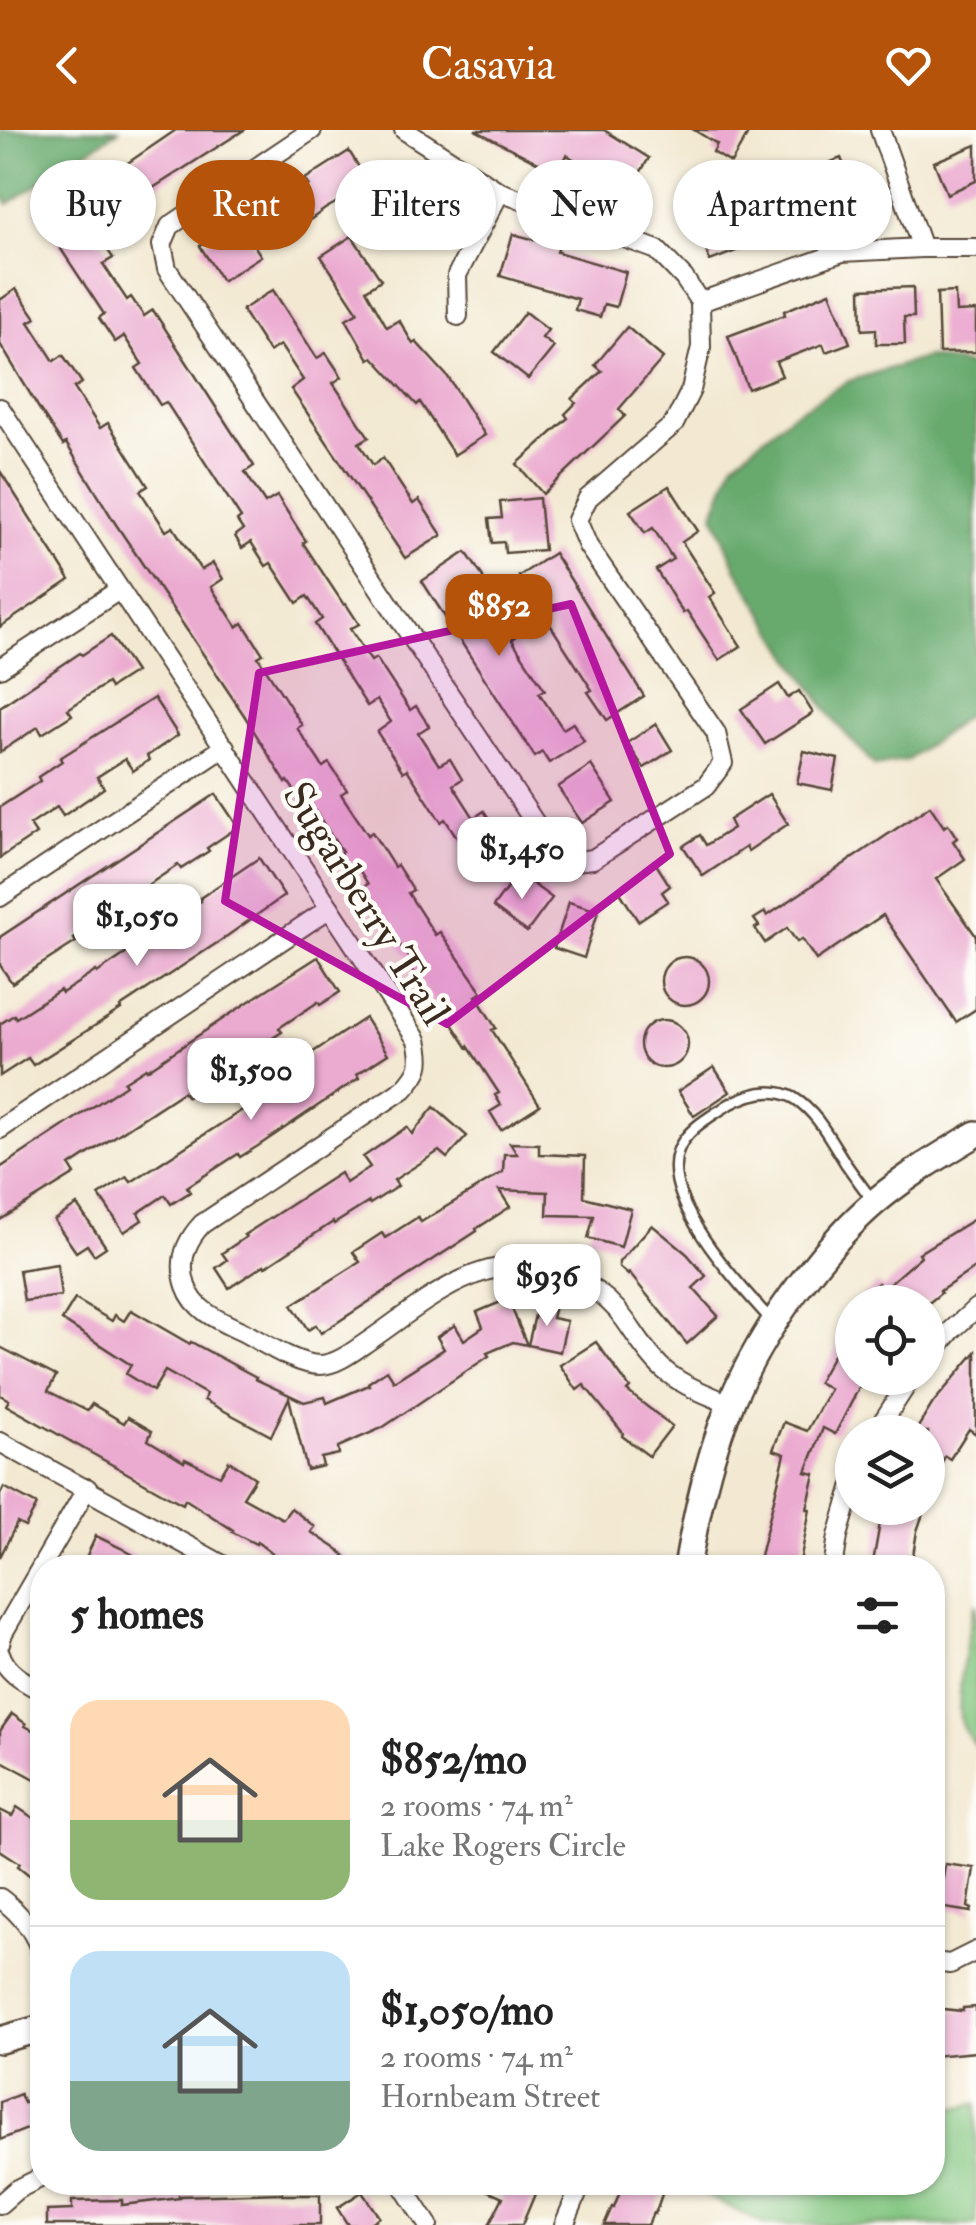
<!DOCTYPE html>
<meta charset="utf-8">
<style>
body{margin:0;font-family:"IM FELL Double Pica",serif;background:#f6f6f6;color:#222;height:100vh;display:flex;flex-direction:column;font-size:38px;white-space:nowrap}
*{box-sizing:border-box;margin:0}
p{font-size:32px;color:#767676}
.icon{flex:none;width:55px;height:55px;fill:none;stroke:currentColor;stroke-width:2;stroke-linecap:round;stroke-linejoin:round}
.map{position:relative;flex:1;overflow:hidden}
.side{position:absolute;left:30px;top:1425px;width:915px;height:640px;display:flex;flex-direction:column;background:#fff;border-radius:40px;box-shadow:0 2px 8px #0004}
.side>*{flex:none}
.hud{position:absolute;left:30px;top:30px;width:918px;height:90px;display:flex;gap:20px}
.buttons{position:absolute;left:835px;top:1155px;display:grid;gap:20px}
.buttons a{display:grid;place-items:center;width:110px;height:110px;border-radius:50%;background:#fff;box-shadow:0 2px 8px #0004;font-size:50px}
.price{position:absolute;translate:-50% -85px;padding:0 22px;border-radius:20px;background:#fff;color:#222;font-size:32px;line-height:65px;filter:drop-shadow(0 2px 5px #0008)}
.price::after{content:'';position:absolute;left:50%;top:60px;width:30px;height:22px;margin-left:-15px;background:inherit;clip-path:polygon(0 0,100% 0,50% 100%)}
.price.current{background:#b45309;color:#fff}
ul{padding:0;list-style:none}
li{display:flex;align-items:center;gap:30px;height:250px;padding:0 40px}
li+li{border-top:2px solid #e0e0e0}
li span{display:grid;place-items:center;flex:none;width:280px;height:200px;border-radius:30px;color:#555}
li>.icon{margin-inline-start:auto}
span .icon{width:120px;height:120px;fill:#fffc;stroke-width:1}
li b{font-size:42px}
h2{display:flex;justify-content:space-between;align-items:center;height:120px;padding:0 40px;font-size:42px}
.pill{padding:0 35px;border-radius:45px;background:#fff;box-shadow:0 2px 8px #0004;font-size:35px;line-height:90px}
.pill.current{background:#b45309;color:#fff}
header{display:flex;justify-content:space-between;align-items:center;height:130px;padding:0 40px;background:#b45309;color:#fff;font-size:45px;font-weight:600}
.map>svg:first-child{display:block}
.green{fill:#81c57f;stroke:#5e784e;stroke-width:2.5}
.forest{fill:#68aa6e;stroke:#526a46;stroke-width:2.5}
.building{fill:#ebaad0}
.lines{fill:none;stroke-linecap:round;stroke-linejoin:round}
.lane-casing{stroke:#574739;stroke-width:14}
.street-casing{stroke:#574739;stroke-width:22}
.secondary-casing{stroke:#574739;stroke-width:30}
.lane{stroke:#fff;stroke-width:9}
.street{stroke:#fff;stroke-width:18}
.secondary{stroke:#fff;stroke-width:25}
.marked{fill:#b5179e;fill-opacity:0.2;stroke:#b5179e;stroke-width:8;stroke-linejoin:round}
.labels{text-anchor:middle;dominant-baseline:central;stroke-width:9;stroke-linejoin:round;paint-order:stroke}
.street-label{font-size:42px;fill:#3b2a1e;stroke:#fdfcf7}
</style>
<header><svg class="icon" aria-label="back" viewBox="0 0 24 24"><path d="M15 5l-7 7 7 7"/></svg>Casavia<svg class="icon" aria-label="heart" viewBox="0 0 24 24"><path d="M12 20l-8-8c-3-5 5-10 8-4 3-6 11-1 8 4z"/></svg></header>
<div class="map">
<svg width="976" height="2095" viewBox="0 0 976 2095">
<rect width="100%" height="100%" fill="#fdfcf7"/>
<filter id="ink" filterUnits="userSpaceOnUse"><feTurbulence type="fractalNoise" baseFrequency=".01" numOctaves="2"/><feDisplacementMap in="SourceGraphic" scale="20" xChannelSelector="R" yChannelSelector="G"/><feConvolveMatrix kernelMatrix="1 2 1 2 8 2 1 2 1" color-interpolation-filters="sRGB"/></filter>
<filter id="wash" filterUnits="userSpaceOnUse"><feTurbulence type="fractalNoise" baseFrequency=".0048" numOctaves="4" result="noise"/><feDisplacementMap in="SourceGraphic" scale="40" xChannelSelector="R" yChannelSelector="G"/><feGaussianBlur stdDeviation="2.25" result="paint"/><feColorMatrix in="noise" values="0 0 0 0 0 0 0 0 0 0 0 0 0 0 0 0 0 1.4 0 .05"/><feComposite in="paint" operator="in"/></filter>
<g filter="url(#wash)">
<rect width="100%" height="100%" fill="#f3e9d2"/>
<g class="green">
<path d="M976,1473V1617C972,1610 965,1603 962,1596C954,1574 968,1496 976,1473Z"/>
<path d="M976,1974V2095H765L697,2061L699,2052H932L933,1977L944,1980Z"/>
</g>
<g class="forest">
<path d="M0,0H119L8,74L0,59Z"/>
<path d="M927,227L976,237V579L908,630L875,636L835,592L790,526L737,440L714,384L733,333L791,285L849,251Z"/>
</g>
<g id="blocks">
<g class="building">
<path d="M176,0H244L131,72L113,43Z"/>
<path d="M475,0H604L649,28L625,68L604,55L607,50L567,25L558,43Z"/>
<path d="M694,0H750L731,33L713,22L717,14Z"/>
<path d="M976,15V51L947,64L934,32Z"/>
<path d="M349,21L362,42L351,49L358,60L325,79L281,111L259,80L270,72L275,79L309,55L305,49Z"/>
<path d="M841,28L846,41L858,36L873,72L824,92L822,88L751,112L752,115L710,131L690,80L732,64L738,80L810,56L822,49L818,37Z"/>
<path d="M417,52L433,62L426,74L437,80L420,110L393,94Z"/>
<path d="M66,60L100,113L102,111L113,128L103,134L127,170L131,167L144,186L153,180L254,336L245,342L265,373L277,366L306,411L303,413L344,475L346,474L359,494L350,499L371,531L376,528L410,580L416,576L429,596L418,603L439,635L450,629L462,649L453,655L474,688L484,681L504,711L497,715L501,727L479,741L445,689L441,692L407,639L403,642L377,602L391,592L377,570L367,576L315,494L322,489L307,466L297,473L271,433L266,436L251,412L242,418L235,406L243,400L237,391L241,388L166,272L160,275L136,238L142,234L124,206L115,212L99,188L104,184L35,80Z"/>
<path d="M239,92L261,126L222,151L200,116Z"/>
<path d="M513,104L559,116L557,122L626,142L616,177L604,174L600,187L575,180L578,169L500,146Z"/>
<path d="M352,106L381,150L366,160L387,197L399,190L413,214L416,212L448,247L485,305L454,325L420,272L417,275L373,227L369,229L346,189L358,182L321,126Z"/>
<path d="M913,157L914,187H904L905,214H876V199L862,200L861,159Z"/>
<path d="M16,159L36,188L29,192L54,231L63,225L82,253L74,258L100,298L108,293L148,356L140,361L166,401L173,397L201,440L213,433L223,449L211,457L237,497L243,493L263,524L258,527L302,595L297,598L323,637L329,633L347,660L341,664L368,705L372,702L394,737L397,735L413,760L408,763L435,805L440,802L482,862L476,866L496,898L492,900L540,975L501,1000L490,982L501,975L495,965L499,963L468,916L467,917L447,886L444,888L409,836L413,834L361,758L368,754L355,733L345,740L336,726L342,722L315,681L310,684L288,651L286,653L244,585L115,393L66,313L63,315L40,280L0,214V170Z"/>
<path d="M273,160L317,228L326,223L342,247L333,253L369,307L359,313L373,335L383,328L413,374L419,370L442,405L405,428L291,259L303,250L280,215L269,222L242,180Z"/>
<path d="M830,162L850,213L826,222L823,214L776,232L782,246L748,259L728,206L785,185L784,181Z"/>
<path d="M955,162L956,182L976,181V222L939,223L937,163Z"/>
<path d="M525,182L548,200L542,208L554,217L528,249L494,222Z"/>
<path d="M627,197L663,228L619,279L625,286L543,364L517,334L568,288L565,284L576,273L572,269L602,241L595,235Z"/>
<path d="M0,341L70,450L0,497Z"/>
<path d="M669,356L698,401L682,412L715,463L709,467L741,516L719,530L687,481L683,483L656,440L673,429L653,398L645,403L630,381Z"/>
<path d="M539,368L544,420L505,423L504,412L492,413L489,389L502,388L500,372Z"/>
<path d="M466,422L483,447V452L472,459L494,492L503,486L516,506L512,510L545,560L539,563L563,599L573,593L584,611L549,633L542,622L535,627L422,451Z"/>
<path d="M554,423L644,566L607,590L588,562L592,560L519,446Z"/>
<path d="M111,506L135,542L110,558L107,553L68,579L72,585L42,604L38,597L0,622V577L80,523L82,525Z"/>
<path d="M779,554L788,568L799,561L813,583L765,614L741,579Z"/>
<path d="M154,568L178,605L147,626L149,630L133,641L125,629L97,647L104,658L63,686L57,677L30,695L36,704L0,728V677L40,651L38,647L62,631L60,628Z"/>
<path d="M656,594L672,620L644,638L627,613Z"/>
<path d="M804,621L838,629L832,660L797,653Z"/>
<path d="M591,635L615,672L582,693L558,657Z"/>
<path d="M216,664L238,697L207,718L209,721L181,739L178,735L139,761L143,767L74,809L76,812L12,853L0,835V807Z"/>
<path d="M769,664L788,694L748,721L746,717L703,746L683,716L700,705L706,715L733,698L729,690Z"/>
<path d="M930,676L944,697L948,694L957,708L953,711L965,729L936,749L976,806V879L956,892L883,785L816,830L802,809L797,812L787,798L765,813L755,798L759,796L754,789L765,782L767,786Z"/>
<path d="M259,728L284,766L220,811L120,877L121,879L33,935L28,928L0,946V894L14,885L16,888L60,860L62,863L96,841L97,843L170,794L169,792L201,771L200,768Z"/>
<path d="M656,734L670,756L662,762L668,771L638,791L618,759Z"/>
<path d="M518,743L552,768L527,802L493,777Z"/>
<path d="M569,772L598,781L584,828L554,818Z"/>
<path d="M318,827L340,862L320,875L318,872L279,898L282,902L211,947L213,950L187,967L183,962L70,1036L75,1044L0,1090V1038L126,955L124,952L146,938L147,940L263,862Z"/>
<circle cx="685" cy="851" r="24"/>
<path d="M365,888L388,924L357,944L359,948L258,1016L240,1027L238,1024L187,1057L190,1062L171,1074L165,1065L138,1083L142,1090L124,1102L99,1065L127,1047L131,1052L278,957L272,949Z"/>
<circle cx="664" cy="914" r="24"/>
<path d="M714,937L730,962L694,986L678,961Z"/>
<path d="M434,977L467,1006L447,1028L439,1021L394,1050L398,1056L370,1074L369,1072L334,1094L333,1092L265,1137L264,1135L229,1158L216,1138L227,1130L222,1123L246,1107L244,1105L340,1043L346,1053L370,1037L363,1027L407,997L412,1004Z"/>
<path d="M510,1013L539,1014V1024L585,1026L584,1067L631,1079L621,1117L588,1108L594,1086L547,1085L548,1062L499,1060L510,1077L476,1099L477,1101L321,1203L316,1195L308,1200L292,1175L360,1132L353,1122L382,1103L385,1108L418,1087L421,1092L503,1042L504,1024H517Z"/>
<path d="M77,1075L106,1117L94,1125L87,1115L76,1122L54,1090Z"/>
<path d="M976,1088V1137L940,1161L941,1163L930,1172H857L878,1153L883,1159L921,1126L919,1123Z"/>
<path d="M652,1095L687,1124L706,1146L693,1158L718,1186L687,1214L629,1143L628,1145L619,1137V1132Z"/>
<path d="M57,1134L61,1166L24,1171L19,1140Z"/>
<path d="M75,1169L112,1191L115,1185L124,1191L131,1180L190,1214L191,1212L256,1247L255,1249L304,1272L325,1267L327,1273L369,1255L368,1253L387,1240L394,1251L444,1219L437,1207L455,1195L464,1210L483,1197L477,1182L508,1169L527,1215L513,1212L487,1223L489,1226L382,1298L338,1317L339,1324L321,1328L323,1336L307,1340L289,1268L271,1306L204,1270L206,1264L165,1241L153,1261L126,1244L131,1235L62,1190Z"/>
<path d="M538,1172L555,1176L552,1188L567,1191L560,1222L528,1215Z"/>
<path d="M852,1190V1248H864L835,1304L823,1298L806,1342L815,1344L807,1379H810L799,1438H757L785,1324L773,1320L784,1292L807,1301L830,1259L818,1252L838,1216L835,1215Z"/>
<path d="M596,1212L630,1258L627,1261L672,1296L649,1326L622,1306L623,1303L584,1255L577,1260L560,1235Z"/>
<path d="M0,1217L56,1246L48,1261L87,1281L92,1274L124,1293L128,1287L152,1301L148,1310L184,1332L185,1329L220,1346L229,1331L255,1348L243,1367L283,1389L291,1378L315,1397L311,1402L340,1421L357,1438H291L257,1412L256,1414L232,1402L233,1400L185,1369L183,1374L166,1365L6,1275L9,1270L0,1265Z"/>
<path d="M976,1222V1304L969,1299L950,1329L945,1326L928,1363V1302H915L933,1273Z"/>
<path d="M4,1357L37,1375L25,1397L17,1393L0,1427V1365Z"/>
<path d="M887,1378H925L917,1401L911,1438H872L880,1393L882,1394Z"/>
<path d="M96,1406L121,1418L156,1438H81Z"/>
<path d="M12,1584L26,1594L25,1596L42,1605V1640L37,1650L0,1630V1601Z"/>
<path d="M17,1677L42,1694V1739L34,1749L18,1736L20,1733L0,1720V1680L12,1686Z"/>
<path d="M945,1734L974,1738L968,1777L972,1779L971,1782L932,1776V1760L941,1764Z"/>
<path d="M976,1877V1922L932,1926V1878L963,1881V1878Z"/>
<path d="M20,1964L24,1973L42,1970V1993L0,2010V1972Z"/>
<path d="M469,2052H540L522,2095H489L503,2067Z"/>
<path d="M635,2052H655L665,2056L655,2084L653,2083L648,2095H604L612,2077L614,2078L623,2054L633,2057Z"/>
<path d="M362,2062L379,2087L367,2095H348L337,2078Z"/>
<path d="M282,2063V2065H320V2095H47V2081L72,2080V2071L122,2070V2075L180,2068L179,2066Z"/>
</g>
</g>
</g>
<g filter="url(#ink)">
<use href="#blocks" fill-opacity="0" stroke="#574739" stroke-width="2.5"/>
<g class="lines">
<g class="lane-casing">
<path id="lane" d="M771,1190C739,1155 660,1071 678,1021C686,999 710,987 728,975C748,964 772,956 794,968C818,983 831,1011 846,1034C855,1047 864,1059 873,1071"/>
</g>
<g class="street-casing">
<g id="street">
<path d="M312,0L170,96L162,115L167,139L547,711L567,732L593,729L706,656L723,633L716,603L588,416L577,390L588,368L674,294L691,260L701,217L700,172L684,148L657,120L500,62L404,0"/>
<path d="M880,0L922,118"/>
<path d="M700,172L842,122L922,118H976"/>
<path d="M458,186L457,145L500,62"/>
<path d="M0,278L417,910C423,935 420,941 404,959L202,1094C185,1112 178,1132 186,1156C195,1182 220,1191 243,1202C264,1213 297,1235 320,1235C336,1235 354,1221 367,1212C416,1179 473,1126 536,1138C573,1145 603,1159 625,1190C637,1207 647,1224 662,1238C680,1255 707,1264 729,1274"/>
<path d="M0,538L119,460"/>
<path d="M0,767L225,617"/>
<path d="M0,999L330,778"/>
<path d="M928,1228L952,1200L976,1178"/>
<path d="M876,1302L911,1248"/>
<path d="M0,1312L228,1438"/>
<path d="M833,1438L838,1406L852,1358"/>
<path d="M0,1513L3,1503L87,1358"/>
<path d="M0,1523C6,1543 25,1552 42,1561"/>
<path d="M0,1768C20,1783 35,1801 42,1825"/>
<path d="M932,1832L950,1834L976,1821"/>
<path d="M400,2052L428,2095"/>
<path d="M0,2074L16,2060L42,2047"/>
<path d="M564,2095L582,2052"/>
</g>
</g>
<g class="secondary-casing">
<g id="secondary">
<path d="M687,1438C706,1324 732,1243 803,1151C824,1123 848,1095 875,1072C906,1046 941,1025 976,1004"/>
<path d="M0,1910L42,1898"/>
</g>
</g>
<use href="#lane" class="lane"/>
<use href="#street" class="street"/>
<use href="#secondary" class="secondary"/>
</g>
</g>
<path class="marked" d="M571,474L670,724L447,894L225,771L259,543Z"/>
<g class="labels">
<g class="street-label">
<text transform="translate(366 774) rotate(58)">Sugarberry Trail</text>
</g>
</g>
</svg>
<div class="buttons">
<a><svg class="icon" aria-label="locate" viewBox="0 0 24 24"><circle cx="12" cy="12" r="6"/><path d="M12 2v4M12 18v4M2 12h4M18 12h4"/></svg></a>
<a><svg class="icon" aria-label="layers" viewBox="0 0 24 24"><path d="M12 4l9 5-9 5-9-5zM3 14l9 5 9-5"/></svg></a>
</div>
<b class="price current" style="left:499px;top:529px">$852</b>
<b class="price" style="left:522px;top:772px">$1,450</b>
<b class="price" style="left:137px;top:839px">$1,050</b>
<b class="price" style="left:251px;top:993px">$1,500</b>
<b class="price" style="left:547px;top:1199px">$936</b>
<div class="hud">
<a class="pill">Buy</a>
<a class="pill current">Rent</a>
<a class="pill">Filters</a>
<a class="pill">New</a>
<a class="pill">Apartment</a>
</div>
<section class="side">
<h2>5 homes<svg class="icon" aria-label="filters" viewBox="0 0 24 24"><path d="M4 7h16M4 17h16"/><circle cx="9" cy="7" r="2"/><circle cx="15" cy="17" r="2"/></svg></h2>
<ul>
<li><span style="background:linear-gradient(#ffd9b3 60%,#8fb573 0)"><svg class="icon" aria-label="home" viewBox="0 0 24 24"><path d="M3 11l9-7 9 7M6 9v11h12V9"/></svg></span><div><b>$852/mo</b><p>2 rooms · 74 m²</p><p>Lake Rogers Circle</p></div></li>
<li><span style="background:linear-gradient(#bfe0f5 65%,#7fa58c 0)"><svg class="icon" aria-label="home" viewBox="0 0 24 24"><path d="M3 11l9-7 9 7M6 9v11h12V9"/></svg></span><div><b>$1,050/mo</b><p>2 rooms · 74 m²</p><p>Hornbeam Street</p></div></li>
</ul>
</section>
</div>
